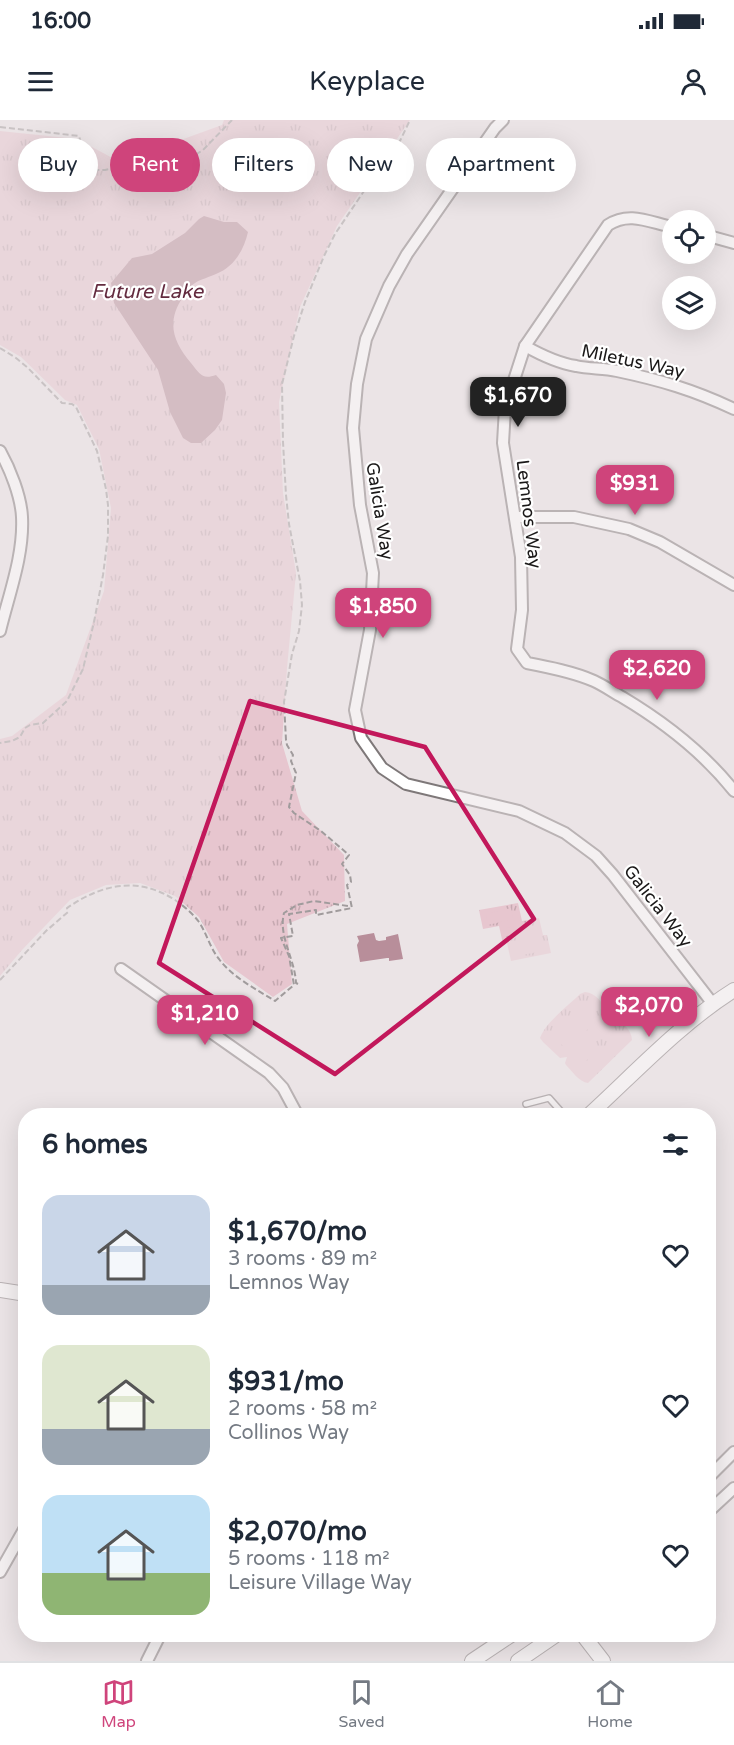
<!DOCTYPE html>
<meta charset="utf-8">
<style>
body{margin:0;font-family:"Varela Round",sans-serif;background:#f6f6f7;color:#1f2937;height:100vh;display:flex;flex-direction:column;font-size:22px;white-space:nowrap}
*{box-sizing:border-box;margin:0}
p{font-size:20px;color:#747a83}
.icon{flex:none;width:33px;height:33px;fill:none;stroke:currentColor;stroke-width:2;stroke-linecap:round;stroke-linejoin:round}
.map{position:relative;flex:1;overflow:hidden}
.side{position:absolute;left:18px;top:988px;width:698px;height:534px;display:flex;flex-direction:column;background:#fff;border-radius:24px;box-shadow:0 6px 24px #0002}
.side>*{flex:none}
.top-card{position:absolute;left:18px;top:18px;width:699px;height:54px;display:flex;gap:12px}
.buttons{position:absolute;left:662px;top:90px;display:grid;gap:12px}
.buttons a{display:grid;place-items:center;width:54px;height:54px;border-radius:50%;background:#fff;box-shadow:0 6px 24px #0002;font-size:30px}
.price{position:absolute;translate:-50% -51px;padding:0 14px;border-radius:12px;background:#cf447b;color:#fff;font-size:20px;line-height:39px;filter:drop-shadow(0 2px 3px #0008)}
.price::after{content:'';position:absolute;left:50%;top:36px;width:18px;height:14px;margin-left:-9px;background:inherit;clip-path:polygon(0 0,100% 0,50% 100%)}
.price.active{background:#222;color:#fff}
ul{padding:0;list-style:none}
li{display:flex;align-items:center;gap:18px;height:150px;padding:0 24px}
li span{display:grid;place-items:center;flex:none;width:168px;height:120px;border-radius:18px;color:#555}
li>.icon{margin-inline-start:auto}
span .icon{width:72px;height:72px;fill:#fffc;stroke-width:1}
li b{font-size:26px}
h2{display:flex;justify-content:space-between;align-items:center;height:72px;padding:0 24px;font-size:26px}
.pill{padding:0 21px;border-radius:27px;background:#fff;box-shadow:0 6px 24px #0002;font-size:21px;line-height:54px}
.pill.active{background:#cf447b;color:#fff}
.status{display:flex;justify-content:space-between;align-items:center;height:42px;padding:0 30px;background:#fff;direction:ltr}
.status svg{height:16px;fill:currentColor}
header{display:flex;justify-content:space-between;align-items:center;height:78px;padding:0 24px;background:#fff;font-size:27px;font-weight:600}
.tabs{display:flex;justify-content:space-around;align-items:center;height:84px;border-top:2px solid #e0e1e3;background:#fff;font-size:16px;color:#747a83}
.tabs a{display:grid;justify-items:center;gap:3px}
.tabs .active{color:#cf447b}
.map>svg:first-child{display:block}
.grass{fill:url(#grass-tufts)}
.pitch{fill:#e7c6cf}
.water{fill:#b88e9a}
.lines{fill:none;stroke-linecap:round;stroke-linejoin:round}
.lane-casing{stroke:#7e7879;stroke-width:8}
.street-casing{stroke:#7e7879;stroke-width:14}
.secondary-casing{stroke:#7e7879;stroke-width:16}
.path{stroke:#a09b9c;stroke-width:2;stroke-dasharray:6 3;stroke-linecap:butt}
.lane{stroke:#fff;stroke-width:5}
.street{stroke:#fff;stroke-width:10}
.secondary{stroke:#fff;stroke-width:14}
.marked{fill:none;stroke:#c2185b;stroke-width:4.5;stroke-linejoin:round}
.labels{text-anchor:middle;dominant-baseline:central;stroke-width:4.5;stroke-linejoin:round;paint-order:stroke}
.street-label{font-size:18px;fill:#1a1818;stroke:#fff}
.water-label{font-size:20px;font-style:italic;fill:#632b3f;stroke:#fff}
</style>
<div class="status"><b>16:00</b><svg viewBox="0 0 49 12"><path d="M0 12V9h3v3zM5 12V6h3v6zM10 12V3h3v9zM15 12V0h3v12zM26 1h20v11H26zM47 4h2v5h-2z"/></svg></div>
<header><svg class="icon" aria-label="menu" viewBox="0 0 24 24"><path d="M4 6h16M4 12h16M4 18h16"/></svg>Keyplace<svg class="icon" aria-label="person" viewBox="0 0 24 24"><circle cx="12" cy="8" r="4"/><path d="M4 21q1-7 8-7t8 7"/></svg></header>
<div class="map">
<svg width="734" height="1541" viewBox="0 0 734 1541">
<defs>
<pattern id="grass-tufts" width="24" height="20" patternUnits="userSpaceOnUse" patternTransform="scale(1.5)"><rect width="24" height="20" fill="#e7c6cf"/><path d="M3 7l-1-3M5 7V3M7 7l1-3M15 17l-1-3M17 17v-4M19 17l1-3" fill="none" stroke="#c6a9b1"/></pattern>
</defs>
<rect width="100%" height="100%" fill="#ebe4e6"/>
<g class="grass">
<path d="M224,0H410L337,106L300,187L279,282L283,373L296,453L287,548L282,623L302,691L344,735L345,781L287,804L292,864L273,877L224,842L199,797L175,776L140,763L106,765L70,780L22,830L0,856V619L12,616L66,575L104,471L111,388L99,329L77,285L65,280L21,237L0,225V11L77,19L120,42L222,5Z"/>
<path d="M518,783L522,801L539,798L543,815H547L551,833L511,841L507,823L503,824L499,806L483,809L479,790Z"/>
<path d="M585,872C596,873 602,883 608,890V896L611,895C620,899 632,910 632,920L588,963C579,962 572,951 566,945L565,943L567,937L560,938L543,922L540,918C546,902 568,886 580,874Z"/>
</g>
<g class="pitch">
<path d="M511,788L513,799L488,805L486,794Z"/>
<path d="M531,803L533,814L509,819L506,808Z"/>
<path d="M540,820L542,831L518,836L515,825Z"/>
<path d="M584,883L599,898L567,930L552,915Z"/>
<path d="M609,905L626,922L617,930L600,913Z"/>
<path d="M590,921L598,929L579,948L571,940Z"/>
<path d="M602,932L610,941L591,959L583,951Z"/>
</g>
<g class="water">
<path d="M204,96L224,102H237L248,112C244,130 234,147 216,154C210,157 201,159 195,163C190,166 187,173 183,177C166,202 173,222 191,243C200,254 202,260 216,255L224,264L226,273L222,300L215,310L201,323H191L183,318L170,292L158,250L114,183L111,163L132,138L152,134L185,113L199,99Z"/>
<path d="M374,813L376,820L379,821L386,820V817L398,814L403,839L389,841V838H387L360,842L357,825L359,821L357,816Z"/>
</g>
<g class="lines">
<g class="lane-casing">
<path id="lane" d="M526,984L549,978L565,996"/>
</g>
<g class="street-casing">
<g id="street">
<path d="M503,0L495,8L407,134L389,166L366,219L357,264L353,308L360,385L373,453L370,510L355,590L361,618L382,648L406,664L519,691L565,713L596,736L613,755L713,884"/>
<path d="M672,107C649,102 629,91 608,105L525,226L505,288L503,323L521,437L522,490L517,529L527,543C548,547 574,552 594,561C603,565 613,572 622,577C664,602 703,632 734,671"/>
<path d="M705,115L734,123"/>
<path d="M525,226C541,235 557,243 576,246C589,249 603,248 617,251C660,260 694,270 734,289"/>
<path d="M0,331C10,349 21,376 22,397C24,435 9,474 0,511"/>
<path d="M515,397H574L629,409L660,422L734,465"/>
<path d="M121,849L269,953L283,968L298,996"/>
<path d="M708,1358L734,1332"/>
<path d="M708,1392L734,1368"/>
<path d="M0,1452L26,1406"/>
<path d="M147,1541L160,1515"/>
</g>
</g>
<g class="secondary-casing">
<g id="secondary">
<path d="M588,996C635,953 680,904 734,870"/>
<path d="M0,1170L26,1174"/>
<path d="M583,1515L603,1541"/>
<path d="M472,1541L511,1515"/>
<path d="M518,1541L556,1515"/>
</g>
</g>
<g class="path">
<path d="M0,7L79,16L88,46L97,50H105L124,46L139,49H151L160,52L171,50L203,30L232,0"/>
<path d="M0,228L16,238L28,248L62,283L72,284L76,287L97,331L106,369L108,385V416L103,455L94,502L83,549L67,581L43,603L30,605L25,608L20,617L12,621L0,623"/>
<path d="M0,860L46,811L68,792L67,788C102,764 138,756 175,780C184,786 193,794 199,802C207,814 210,828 219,839C232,857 256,869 275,881L294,865L289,836L281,818L293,816L289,794L316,790V795L352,788L347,765L351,762L350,755L342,744L349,735L321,711L294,693L289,687L296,653L291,641L293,635L287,625L286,620L284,582L292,534L299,511L302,485L300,461L289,404L286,375L283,322L282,264L294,216L305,182L324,136L335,114L389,34L398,25L410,0"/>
<path d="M298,864L296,863C295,839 278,816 284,793L297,785L314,781L348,786"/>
</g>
<use href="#lane" class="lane"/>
<use href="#street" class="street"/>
<use href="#secondary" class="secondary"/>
</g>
<path d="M0 0H734V1541H0ZM250,581L425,627L534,799L335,954L159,843Z" fill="#ebe4e6" fill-opacity=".55" fill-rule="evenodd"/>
<path class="marked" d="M250,581L425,627L534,799L335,954L159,843Z"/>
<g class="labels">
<g class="street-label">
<text transform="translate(633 241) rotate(12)">Miletus Way</text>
<text transform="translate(380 391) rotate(81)">Galicia Way</text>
<text transform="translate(529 394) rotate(83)">Lemnos Way</text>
<text transform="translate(658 786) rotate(52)">Galicia Way</text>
</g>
<g class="water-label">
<text x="147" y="172">Future Lake</text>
</g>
</g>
</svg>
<div class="buttons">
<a><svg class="icon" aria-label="locate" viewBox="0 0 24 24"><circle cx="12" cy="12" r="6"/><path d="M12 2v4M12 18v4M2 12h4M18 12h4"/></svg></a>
<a><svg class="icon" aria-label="layers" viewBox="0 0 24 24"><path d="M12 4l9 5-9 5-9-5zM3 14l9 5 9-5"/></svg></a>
</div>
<b class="price active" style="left:518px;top:308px">$1,670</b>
<b class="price" style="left:635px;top:396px">$931</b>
<b class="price" style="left:383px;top:519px">$1,850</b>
<b class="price" style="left:657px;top:581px">$2,620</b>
<b class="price" style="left:649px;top:918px">$2,070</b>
<b class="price" style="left:205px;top:926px">$1,210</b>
<div class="top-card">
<a class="pill">Buy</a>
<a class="pill active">Rent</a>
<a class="pill">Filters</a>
<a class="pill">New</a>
<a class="pill">Apartment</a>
</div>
<section class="side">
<h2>6 homes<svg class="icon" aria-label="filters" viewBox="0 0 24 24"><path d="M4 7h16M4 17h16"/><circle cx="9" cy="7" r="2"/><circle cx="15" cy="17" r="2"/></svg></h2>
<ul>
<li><span style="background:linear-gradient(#c9d6e8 75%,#9aa5b1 0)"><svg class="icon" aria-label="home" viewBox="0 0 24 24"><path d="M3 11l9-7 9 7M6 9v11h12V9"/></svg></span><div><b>$1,670/mo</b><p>3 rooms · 89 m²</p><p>Lemnos Way</p></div><svg class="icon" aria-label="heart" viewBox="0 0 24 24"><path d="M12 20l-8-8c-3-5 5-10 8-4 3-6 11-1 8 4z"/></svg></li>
<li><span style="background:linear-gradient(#dfe7d0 70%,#9aa5b1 0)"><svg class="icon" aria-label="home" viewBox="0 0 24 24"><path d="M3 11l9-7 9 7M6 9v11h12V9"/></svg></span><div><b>$931/mo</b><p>2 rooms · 58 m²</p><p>Collinos Way</p></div><svg class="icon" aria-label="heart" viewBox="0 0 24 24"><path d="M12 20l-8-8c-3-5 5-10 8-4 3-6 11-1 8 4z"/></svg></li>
<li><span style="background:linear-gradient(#bfe0f5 65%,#8fb573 0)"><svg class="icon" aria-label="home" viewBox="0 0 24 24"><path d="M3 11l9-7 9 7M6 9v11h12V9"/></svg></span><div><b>$2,070/mo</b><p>5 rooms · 118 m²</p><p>Leisure Village Way</p></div><svg class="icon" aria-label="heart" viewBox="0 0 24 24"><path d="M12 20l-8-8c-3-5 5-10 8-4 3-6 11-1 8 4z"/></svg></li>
</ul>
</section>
</div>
<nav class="tabs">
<a class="active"><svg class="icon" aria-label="map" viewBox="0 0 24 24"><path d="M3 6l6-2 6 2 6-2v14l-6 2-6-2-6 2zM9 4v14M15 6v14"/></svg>Map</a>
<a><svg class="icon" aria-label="saved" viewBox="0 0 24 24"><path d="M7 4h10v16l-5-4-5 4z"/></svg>Saved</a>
<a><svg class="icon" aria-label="home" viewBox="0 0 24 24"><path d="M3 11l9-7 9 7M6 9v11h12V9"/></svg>Home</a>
</nav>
